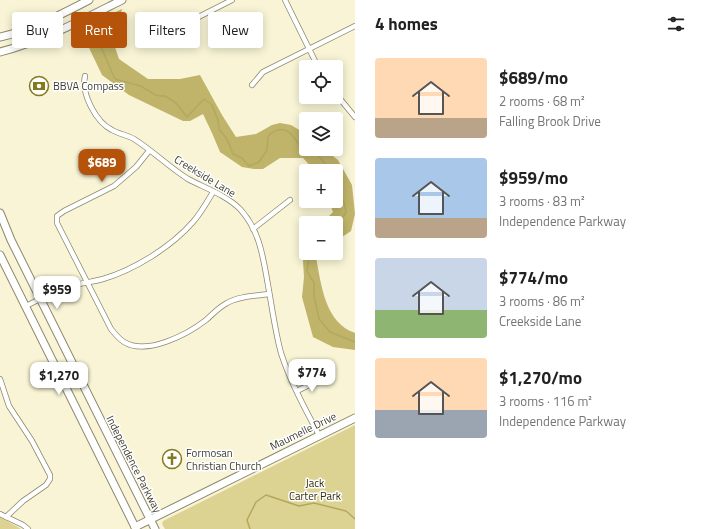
<!DOCTYPE html>
<meta charset="utf-8">
<style>
body{margin:0;font-family:"Titillium Web",sans-serif;background:#f2f2f2;color:#222;height:100vh;display:flex;flex-direction:column;font-size:15px;white-space:nowrap}
*{box-sizing:border-box;margin:0}
p{font-size:13px;color:#767676}
.icon{flex:none;width:22px;height:22px;fill:none;stroke:currentColor;stroke-width:2;stroke-linecap:round;stroke-linejoin:round}
.map{position:relative;flex:1;overflow:hidden}
.sheet{display:flex;flex-direction:column;background:#fff;width:352px}
.sheet>*{flex:none}
.banner{position:absolute;left:12px;top:12px;width:283px;height:36px;display:flex;gap:8px}
.tools{position:absolute;left:299px;top:60px;display:grid;gap:8px}
.tools a{display:grid;place-items:center;width:44px;height:44px;border-radius:4px;background:#fff;box-shadow:0 2px 10px #0003;font-size:20px}
.price{position:absolute;translate:-50% -34px;padding:0 9px;border-radius:8px;background:#fff;color:#222;font-size:13px;line-height:26px;filter:drop-shadow(0 1px 2px #0008)}
.price::after{content:'';position:absolute;left:50%;top:24px;width:12px;height:9px;margin-left:-6px;background:inherit;clip-path:polygon(0 0,100% 0,50% 100%)}
.price.on{background:#b45309;color:#fff}
ul{padding:0;list-style:none}
li{display:flex;align-items:center;gap:12px;height:100px;padding:0 20px}
li span{display:grid;place-items:center;flex:none;width:112px;height:80px;border-radius:4px;color:#555}
li>.icon{margin-inline-start:auto}
span .icon{width:48px;height:48px;fill:#fffc;stroke-width:1}
li b{font-size:17px}
h2{display:flex;justify-content:space-between;align-items:center;height:48px;padding:0 20px;font-size:17px}
.chip{padding:0 14px;border-radius:4px;background:#fff;box-shadow:0 2px 10px #0003;font-size:14px;line-height:36px}
.chip.on{background:#b45309;color:#fff}
main{display:flex;flex:1;min-height:0}
.map>svg:first-child{display:block}
.green{fill:#dcd292}
.forest{fill:#bfb46a}
.lines{fill:none;stroke-linecap:round;stroke-linejoin:round}
.stream{stroke:#b3a85e;stroke-width:1.5}
.street-casing{stroke:#8c886d;stroke-width:6}
.secondary-casing{stroke:#8c886d;stroke-width:9}
.street{stroke:#fff;stroke-width:4.5}
.secondary{stroke:#fff;stroke-width:7}
.labels{text-anchor:middle;dominant-baseline:central;stroke-width:3;stroke-linejoin:round;paint-order:stroke}
.poi-label{font-size:11px;fill:#3f3d31;stroke:#fff;text-anchor:start}
.street-label{font-size:11px;fill:#3f3d31;stroke:#fff}
.park-label{font-size:11px;fill:#312c0b;stroke:#fff}
</style>
<main>
<div class="map">
<svg width="355" height="529" viewBox="0 0 355 529">
<rect width="100%" height="100%" fill="#f8f4d5"/>
<g class="green">
<path d="M355,425V529H165L162,524L163,521Z"/>
<path d="M0,517L21,529H0Z"/>
</g>
<g class="forest">
<path d="M122,9L114,44L119,59L148,79H180L200,75L222,115L236,137L256,134L272,125L280,123L291,125L306,134V149H324L338,160L352,185L355,214L351,231L336,241V223H322L333,212L329,201H336V171H315L303,158H280L263,169H254L242,167L220,152L212,133L203,114L190,121H183L129,95L102,75L80,29Z"/>
<path d="M306,241V253H320L316,257C321,284 325,323 355,333V350L333,347L313,337L302,297L304,277L302,245Z"/>
</g>
<g class="lines">
<g class="stream">
<path d="M91,24L115,79C124,82 131,83 140,86C150,90 153,97 165,96L176,103L187,117L204,99L212,105L218,120L219,129L227,139L233,154L242,158L249,166L259,162L267,150L268,136C282,123 291,131 299,145H306"/>
<path d="M313,149L331,171"/>
<path d="M336,186L344,203L346,212L339,224L336,227"/>
<path d="M310,253L307,271L314,283V296L319,319L330,332L355,342"/>
<path d="M250,529L247,520L256,502L266,495L299,506L314,503L346,511L355,519"/>
</g>
<g class="street-casing">
<g id="street">
<path d="M285,0L318,67"/>
<path d="M161,36L232,0"/>
<path d="M85,76C81,94 96,122 112,130C119,134 127,135 134,139C153,151 169,167 188,179C205,188 226,195 240,209C260,231 263,257 268,285C272,307 275,331 281,353C290,381 305,409 319,435"/>
<path d="M252,85L263,72L355,26"/>
<path d="M336,94L355,117"/>
<path d="M149,151L136,167L114,186L64,211L57,216V223L111,329C115,334 119,339 124,342C147,356 188,334 206,320C213,314 219,307 227,303C239,296 256,296 269,294"/>
<path d="M253,229L290,200"/>
<path d="M26,306C37,301 47,294 59,290C73,284 88,283 103,279C134,270 171,247 193,222C201,213 207,202 213,192"/>
<path d="M0,379L9,406L32,441L50,475V479L46,485L23,501L6,517"/>
<path d="M297,391L319,380"/>
<path d="M0,514L23,525L28,529"/>
</g>
</g>
<g class="secondary-casing">
<g id="secondary">
<path d="M0,37C32,30 60,15 89,0"/>
<path d="M0,52C43,41 82,20 122,0"/>
<path d="M0,213L11,240L155,529"/>
<path d="M0,255L136,529"/>
<path d="M135,527L355,418"/>
</g>
</g>
<use href="#street" class="street"/>
<use href="#secondary" class="secondary"/>
</g>
<defs>
<g id="bank-ring" transform="scale(1)"><circle r="9.5" fill="#fff" stroke="#86791d" stroke-width="1.5"/><path d="M-6-4H6V4H-6ZM0-2.3a2.3 2.3 0 1 0 0 4.6a2.3 2.3 0 1 0 0-4.6Z" fill="#86791d"/></g>
<g id="church-ring" transform="scale(1)"><circle r="9.5" fill="#fff" stroke="#86791d" stroke-width="1.5"/><path d="M-1.2-6h2.4v3.5h3.3v2.4h-3.3V6h-2.4V-.1h-3.3v-2.4h3.3Z" fill="#86791d"/></g>
</defs>
<g fill-rule="evenodd">
<use href="#bank-ring" x="39" y="86"/>
<use href="#church-ring" x="172" y="459"/>
</g>
<g class="labels">
<g class="poi-label">
<text x="53" y="86">BBVA Compass</text>
<text x="186" y="453">Formosan<tspan x="186" dy="13">Christian Church</tspan></text>
</g>
<g class="street-label">
<text transform="translate(205 176) rotate(31)">Creekside Lane</text>
<text transform="translate(303 431) rotate(-26)">Maumelle Drive</text>
<text transform="translate(134 464) rotate(63)">Independence Parkway</text>
</g>
<g class="park-label">
<text x="315" y="483">Jack<tspan x="315" dy="13">Carter Park</tspan></text>
</g>
</g>
</svg>
<div class="tools">
<a><svg class="icon" aria-label="locate" viewBox="0 0 24 24"><circle cx="12" cy="12" r="6"/><path d="M12 2v4M12 18v4M2 12h4M18 12h4"/></svg></a>
<a><svg class="icon" aria-label="layers" viewBox="0 0 24 24"><path d="M12 4l9 5-9 5-9-5zM3 14l9 5 9-5"/></svg></a>
<a>+</a>
<a>−</a>
</div>
<b class="price on" style="left:102px;top:183px">$689</b>
<b class="price" style="left:57px;top:310px">$959</b>
<b class="price" style="left:312px;top:393px">$774</b>
<b class="price" style="left:59px;top:396px">$1,270</b>
<div class="banner">
<a class="chip">Buy</a>
<a class="chip on">Rent</a>
<a class="chip">Filters</a>
<a class="chip">New</a>
</div>
</div>
<section class="sheet">
<h2>4 homes<svg class="icon" aria-label="filters" viewBox="0 0 24 24"><path d="M4 7h16M4 17h16"/><circle cx="9" cy="7" r="2"/><circle cx="15" cy="17" r="2"/></svg></h2>
<ul>
<li><span style="background:linear-gradient(#ffd9b3 75%,#b9a48a 0)"><svg class="icon" aria-label="home" viewBox="0 0 24 24"><path d="M3 11l9-7 9 7M6 9v11h12V9"/></svg></span><div><b>$689/mo</b><p>2 rooms · 68 m²</p><p>Falling Brook Drive</p></div></li>
<li><span style="background:linear-gradient(#a9c7e8 75%,#b9a48a 0)"><svg class="icon" aria-label="home" viewBox="0 0 24 24"><path d="M3 11l9-7 9 7M6 9v11h12V9"/></svg></span><div><b>$959/mo</b><p>3 rooms · 83 m²</p><p>Independence Parkway</p></div></li>
<li><span style="background:linear-gradient(#c9d6e8 65%,#8fb573 0)"><svg class="icon" aria-label="home" viewBox="0 0 24 24"><path d="M3 11l9-7 9 7M6 9v11h12V9"/></svg></span><div><b>$774/mo</b><p>3 rooms · 86 m²</p><p>Creekside Lane</p></div></li>
<li><span style="background:linear-gradient(#ffd9b3 65%,#9aa5b1 0)"><svg class="icon" aria-label="home" viewBox="0 0 24 24"><path d="M3 11l9-7 9 7M6 9v11h12V9"/></svg></span><div><b>$1,270/mo</b><p>3 rooms · 116 m²</p><p>Independence Parkway</p></div></li>
</ul>
</section>
</main>
